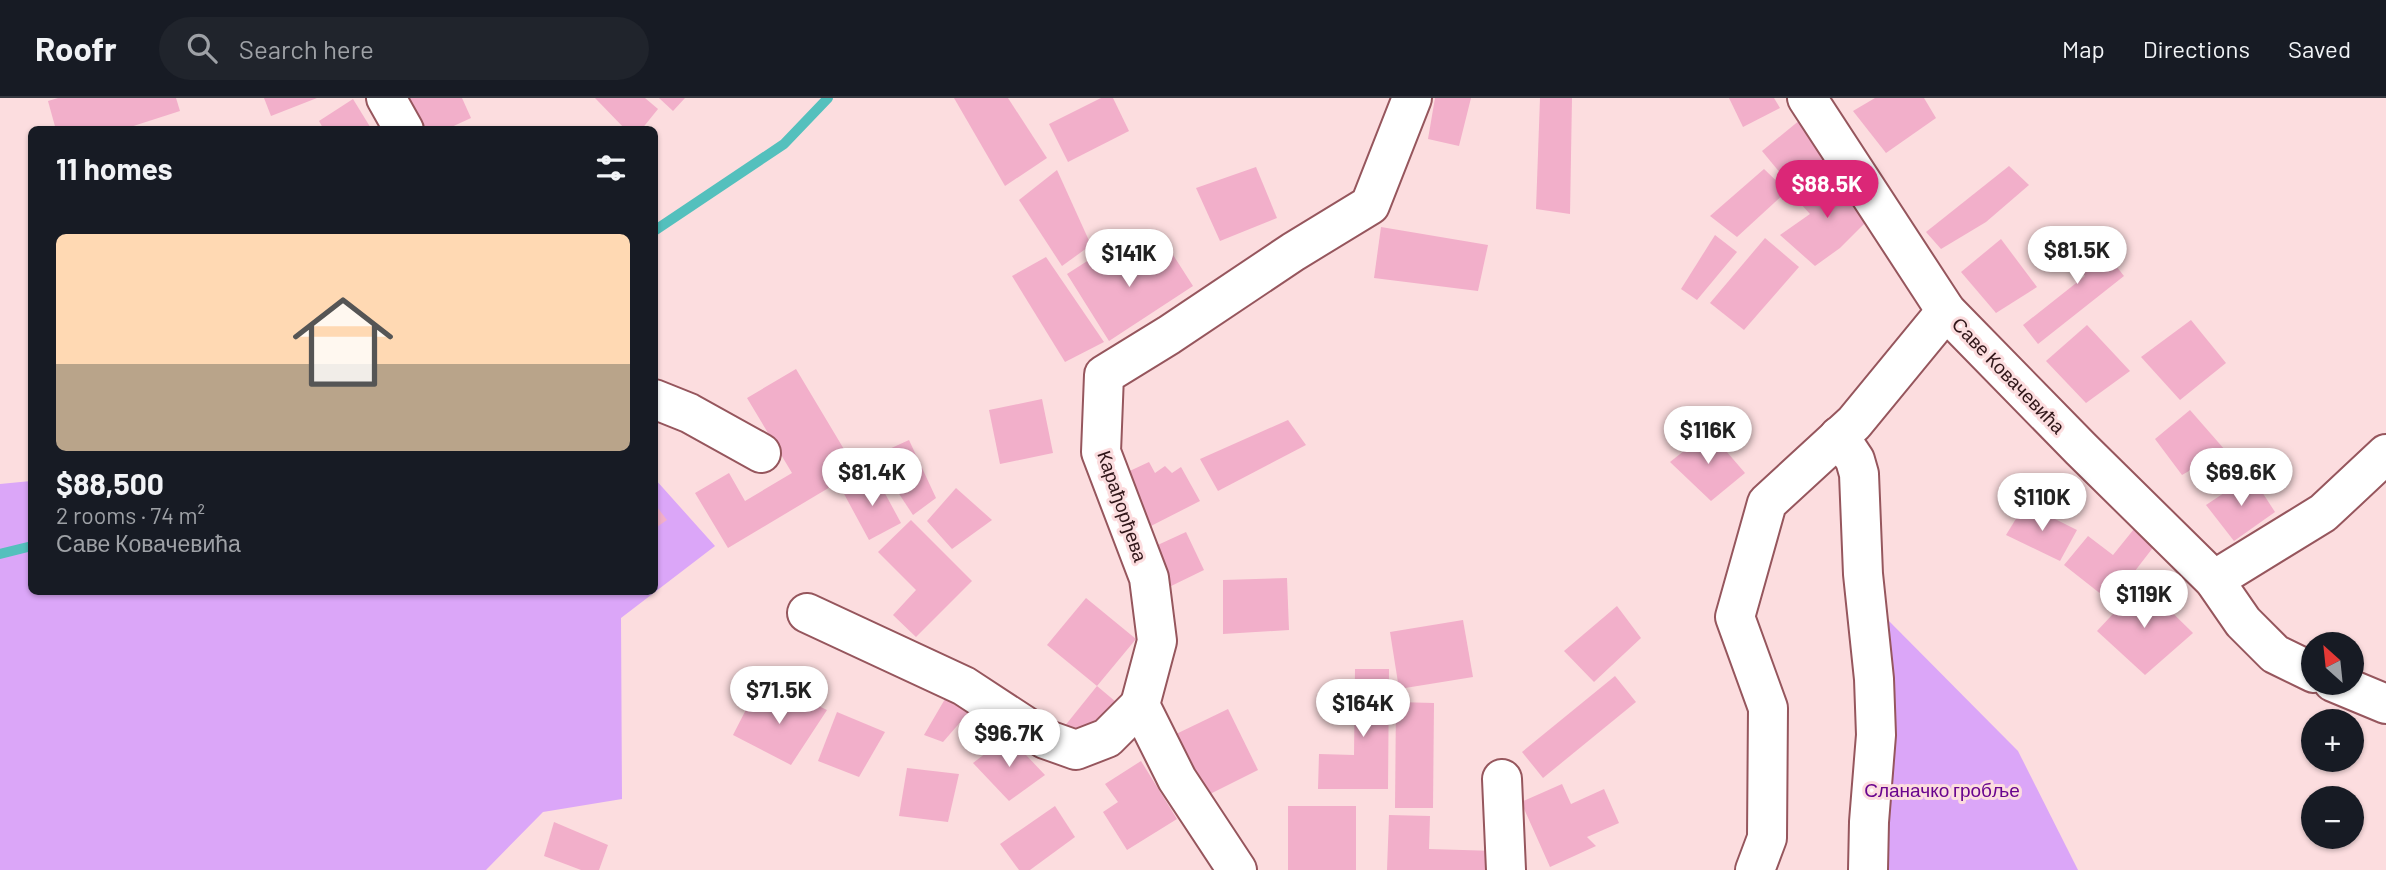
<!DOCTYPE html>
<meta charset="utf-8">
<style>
body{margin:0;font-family:Barlow,sans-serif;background:#20242c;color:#f1f3f6;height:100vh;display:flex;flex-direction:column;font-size:26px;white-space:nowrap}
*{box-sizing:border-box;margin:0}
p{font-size:23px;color:#9ea1a6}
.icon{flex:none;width:38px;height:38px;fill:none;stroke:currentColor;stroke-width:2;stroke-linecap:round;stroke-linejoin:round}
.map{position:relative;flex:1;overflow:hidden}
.drawer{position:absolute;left:28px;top:28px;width:630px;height:469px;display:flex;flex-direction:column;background:#171b24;border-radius:10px;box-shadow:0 2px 5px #0004}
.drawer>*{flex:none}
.needle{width:46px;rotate:333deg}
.buttons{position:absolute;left:2301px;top:534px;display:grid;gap:14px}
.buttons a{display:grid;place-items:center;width:63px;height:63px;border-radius:50%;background:#171b24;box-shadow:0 2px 5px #0004;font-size:35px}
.price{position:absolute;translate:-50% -60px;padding:0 16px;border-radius:24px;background:#fff;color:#222;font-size:23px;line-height:46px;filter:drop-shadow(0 2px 4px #0008)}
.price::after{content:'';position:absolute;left:50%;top:42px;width:21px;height:16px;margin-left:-10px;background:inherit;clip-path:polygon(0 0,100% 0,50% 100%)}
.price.current{background:#db2777;color:#fff}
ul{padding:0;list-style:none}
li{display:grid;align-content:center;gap:14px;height:371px;padding:0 28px}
li span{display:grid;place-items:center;height:217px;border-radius:10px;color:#555}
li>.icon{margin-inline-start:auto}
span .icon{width:126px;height:126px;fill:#fffc;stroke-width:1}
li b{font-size:30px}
h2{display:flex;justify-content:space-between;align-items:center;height:84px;padding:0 28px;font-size:30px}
header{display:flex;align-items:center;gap:42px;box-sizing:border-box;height:98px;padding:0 35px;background:#171b24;border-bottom:2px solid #363941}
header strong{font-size:33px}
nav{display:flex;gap:38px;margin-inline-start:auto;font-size:24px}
.search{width:490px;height:63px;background:#20242c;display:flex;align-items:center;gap:18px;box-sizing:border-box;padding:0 24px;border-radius:38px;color:#9ea1a6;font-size:26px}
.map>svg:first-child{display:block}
.green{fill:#dba6f8}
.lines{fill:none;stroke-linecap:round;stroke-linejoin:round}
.stream{stroke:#54c0bd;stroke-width:10}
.building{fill:#f2afca}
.minor-casing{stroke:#96565d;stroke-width:42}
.minor{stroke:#fff;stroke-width:38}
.labels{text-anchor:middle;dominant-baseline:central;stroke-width:6;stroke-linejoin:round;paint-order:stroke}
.street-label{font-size:19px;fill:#301619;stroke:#fcdddf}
.park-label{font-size:19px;fill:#69048e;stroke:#fcdddf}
</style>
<header>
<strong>Roofr</strong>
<div class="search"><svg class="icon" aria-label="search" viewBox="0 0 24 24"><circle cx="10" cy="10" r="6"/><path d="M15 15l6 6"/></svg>Search here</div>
<nav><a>Map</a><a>Directions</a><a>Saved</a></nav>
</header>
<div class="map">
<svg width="2386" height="772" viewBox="0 0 2386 772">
<rect width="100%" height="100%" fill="#fcdddf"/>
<g class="green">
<path d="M655,381L715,448L621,520L622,701L543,714L486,772H0V386L31,383L32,494H654Z"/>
<path d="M1881,515L2018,653L2078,772H1866Z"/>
</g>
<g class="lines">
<g class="stream">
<path d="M654,133L784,46L828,0"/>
<path d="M0,456L32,448"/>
</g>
</g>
<g class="building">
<path d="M58,0H176L180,13L121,32H56L48,3Z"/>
<path d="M264,0H317L271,18Z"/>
<path d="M402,0H462L471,20L445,32H416Z"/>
<path d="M595,0H645L658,11L641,32H626Z"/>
<path d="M659,0H685L673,13Z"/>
<path d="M954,0H1008L1047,60L1005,88Z"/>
<path d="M1101,0H1113L1129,33L1068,64L1049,26Z"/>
<path d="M1435,0H1471L1459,48L1428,41Z"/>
<path d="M1540,0H1572L1570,116L1536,111Z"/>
<path d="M1729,0H1774L1780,10L1743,29Z"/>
<path d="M1875,0H1924L1936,20L1886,55L1853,13Z"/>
<path d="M353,1L372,32H324L319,23Z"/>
<path d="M1806,17L1833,57L1790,87L1762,53Z"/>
<path d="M2009,68L2029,87L1986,124L1941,151L1926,134Z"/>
<path d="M1256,69L1277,120L1220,143L1196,90Z"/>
<path d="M1764,71L1787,93L1737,139L1710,118Z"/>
<path d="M1057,72L1091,147L1062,168L1019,102Z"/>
<path d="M1832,73L1873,117L1840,150L1815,168L1780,137L1810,116L1800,105Z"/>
<path d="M1381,129L1488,147L1478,193L1374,180Z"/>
<path d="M2086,130L2124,178L2038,246L2023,227L2085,178L2062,150Z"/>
<path d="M1715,137L1737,154L1697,202L1681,191Z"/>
<path d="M1765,140L1799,169L1744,232L1710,205Z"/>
<path d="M2001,141L2037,189L1996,215L1961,174Z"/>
<path d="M1168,149L1193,188L1109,243L1067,176L1092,160L1103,176L1142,151L1149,161Z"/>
<path d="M1046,159L1104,244L1065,264L1012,178Z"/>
<path d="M2191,222L2226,265L2180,302L2141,259Z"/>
<path d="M2087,227L2130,273L2086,305L2046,263Z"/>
<path d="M796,271L857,373L728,450L695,395L729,375L745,403L792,375L747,300Z"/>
<path d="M1042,301L1053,355L1000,366L989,312Z"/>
<path d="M2190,312L2225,352L2182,377L2155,341Z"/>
<path d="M1288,322L1306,347L1218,393L1200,361Z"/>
<path d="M1709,333L1745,375L1711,403L1670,364Z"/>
<path d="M909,342L936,400L913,417L874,358Z"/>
<path d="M1149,364L1155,375L1165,368L1172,375L1181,369L1200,403L1147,430L1121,377Z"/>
<path d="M875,377L901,425L869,442L843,394Z"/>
<path d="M2251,377L2275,414L2234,443L2206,407Z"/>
<path d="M956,390L992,422L952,451L927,423Z"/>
<path d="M654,405L667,422L654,431Z"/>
<path d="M2025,406L2077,432L2060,463L2006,437Z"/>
<path d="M911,422L972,483L916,539L893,517L916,492L878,454Z"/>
<path d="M2134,431L2155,447L2111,504L2064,467L2088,438L2113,457Z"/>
<path d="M1186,434L1204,472L1167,490L1149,451Z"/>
<path d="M1287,480L1289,532L1223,536V482Z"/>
<path d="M2142,485L2193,535L2145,577L2097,533Z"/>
<path d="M1086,500L1136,541L1097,588L1047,547Z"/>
<path d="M1617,508L1641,540L1594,584L1564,553Z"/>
<path d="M1463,522L1473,579L1399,591L1390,534Z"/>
<path d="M1355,571H1389L1388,691H1318L1319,656L1354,657Z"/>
<path d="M1615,578L1636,604L1543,680L1522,654Z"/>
<path d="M1097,588L1116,604L1083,644L1064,629Z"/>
<path d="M755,594L788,609L796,597L827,612L791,667L733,637Z"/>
<path d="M945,601L970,613L943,644L924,637Z"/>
<path d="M1396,604L1434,605L1433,710H1395Z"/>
<path d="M1228,611L1258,672L1204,699L1174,637Z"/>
<path d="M837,614L885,634L859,679L818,663Z"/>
<path d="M1008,638L1045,677L1009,703L973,665Z"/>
<path d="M1141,663L1177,721L1127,752L1103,714L1118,704L1105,686Z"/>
<path d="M907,670L959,676L948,724L899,718Z"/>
<path d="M1562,686L1571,706L1604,691L1619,725L1587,739L1596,748L1550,769L1521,704Z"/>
<path d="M1055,708L1075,739L1030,772H1019L1000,746Z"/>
<rect x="1288" y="708" width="68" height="64"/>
<path d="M1389,717L1430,718L1429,751L1496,753L1495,772H1387Z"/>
<path d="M554,724L608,747L599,772H581L544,758Z"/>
</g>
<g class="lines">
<g class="minor-casing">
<g id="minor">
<path d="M386,0L404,32"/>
<path d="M1807,0L1946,213L2081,351L2214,482L2243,524L2275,556L2314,575"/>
<path d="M654,301L689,315L761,355"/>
<path d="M1839,338L1855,362L1859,376L1863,476L1874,581L1876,637L1869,724L1868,772"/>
<path d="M2214,482L2323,415L2386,356"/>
<path d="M807,515L964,588L1045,641L1076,652L1107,640L1140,607"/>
<path d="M2333,584L2386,606"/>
<path d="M1502,681L1506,772"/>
<path d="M1237,772L1177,681L1140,607L1157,543L1149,480L1101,354L1104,277L1169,237L1293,154L1370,107L1412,0"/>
<path d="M1755,772L1767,740L1768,610L1735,519L1767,405L1854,325L1946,213"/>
</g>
</g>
<use href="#minor" class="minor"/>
</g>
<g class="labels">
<g class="street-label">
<text transform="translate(2009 277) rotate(46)">Саве Ковачевића</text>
<text transform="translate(1123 408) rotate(71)">Карађорђева</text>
</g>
<g class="park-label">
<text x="1942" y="691">Сланачко гробље</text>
</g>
</g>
</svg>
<div class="buttons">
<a><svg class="needle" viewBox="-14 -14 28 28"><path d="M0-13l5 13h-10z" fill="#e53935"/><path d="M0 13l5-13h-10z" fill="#9ea1a6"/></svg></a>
<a>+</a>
<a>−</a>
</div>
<b class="price current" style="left:1827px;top:122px">$88.5K</b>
<b class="price" style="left:2077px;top:188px">$81.5K</b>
<b class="price" style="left:1129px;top:191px">$141K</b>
<b class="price" style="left:1708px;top:368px">$116K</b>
<b class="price" style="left:872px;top:410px">$81.4K</b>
<b class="price" style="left:2241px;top:410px">$69.6K</b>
<b class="price" style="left:2042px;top:435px">$110K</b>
<b class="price" style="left:2144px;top:532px">$119K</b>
<b class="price" style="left:779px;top:628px">$71.5K</b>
<b class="price" style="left:1363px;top:641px">$164K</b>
<b class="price" style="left:1009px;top:671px">$96.7K</b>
<section class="drawer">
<h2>11 homes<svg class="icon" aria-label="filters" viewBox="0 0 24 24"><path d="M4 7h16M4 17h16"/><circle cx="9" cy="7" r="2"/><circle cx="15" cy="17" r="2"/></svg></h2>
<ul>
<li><span style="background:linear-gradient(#ffd9b3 60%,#b9a48a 0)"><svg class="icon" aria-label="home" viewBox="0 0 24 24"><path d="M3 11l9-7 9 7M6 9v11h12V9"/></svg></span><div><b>$88,500</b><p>2 rooms · 74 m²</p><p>Саве Ковачевића</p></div></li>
</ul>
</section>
</div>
